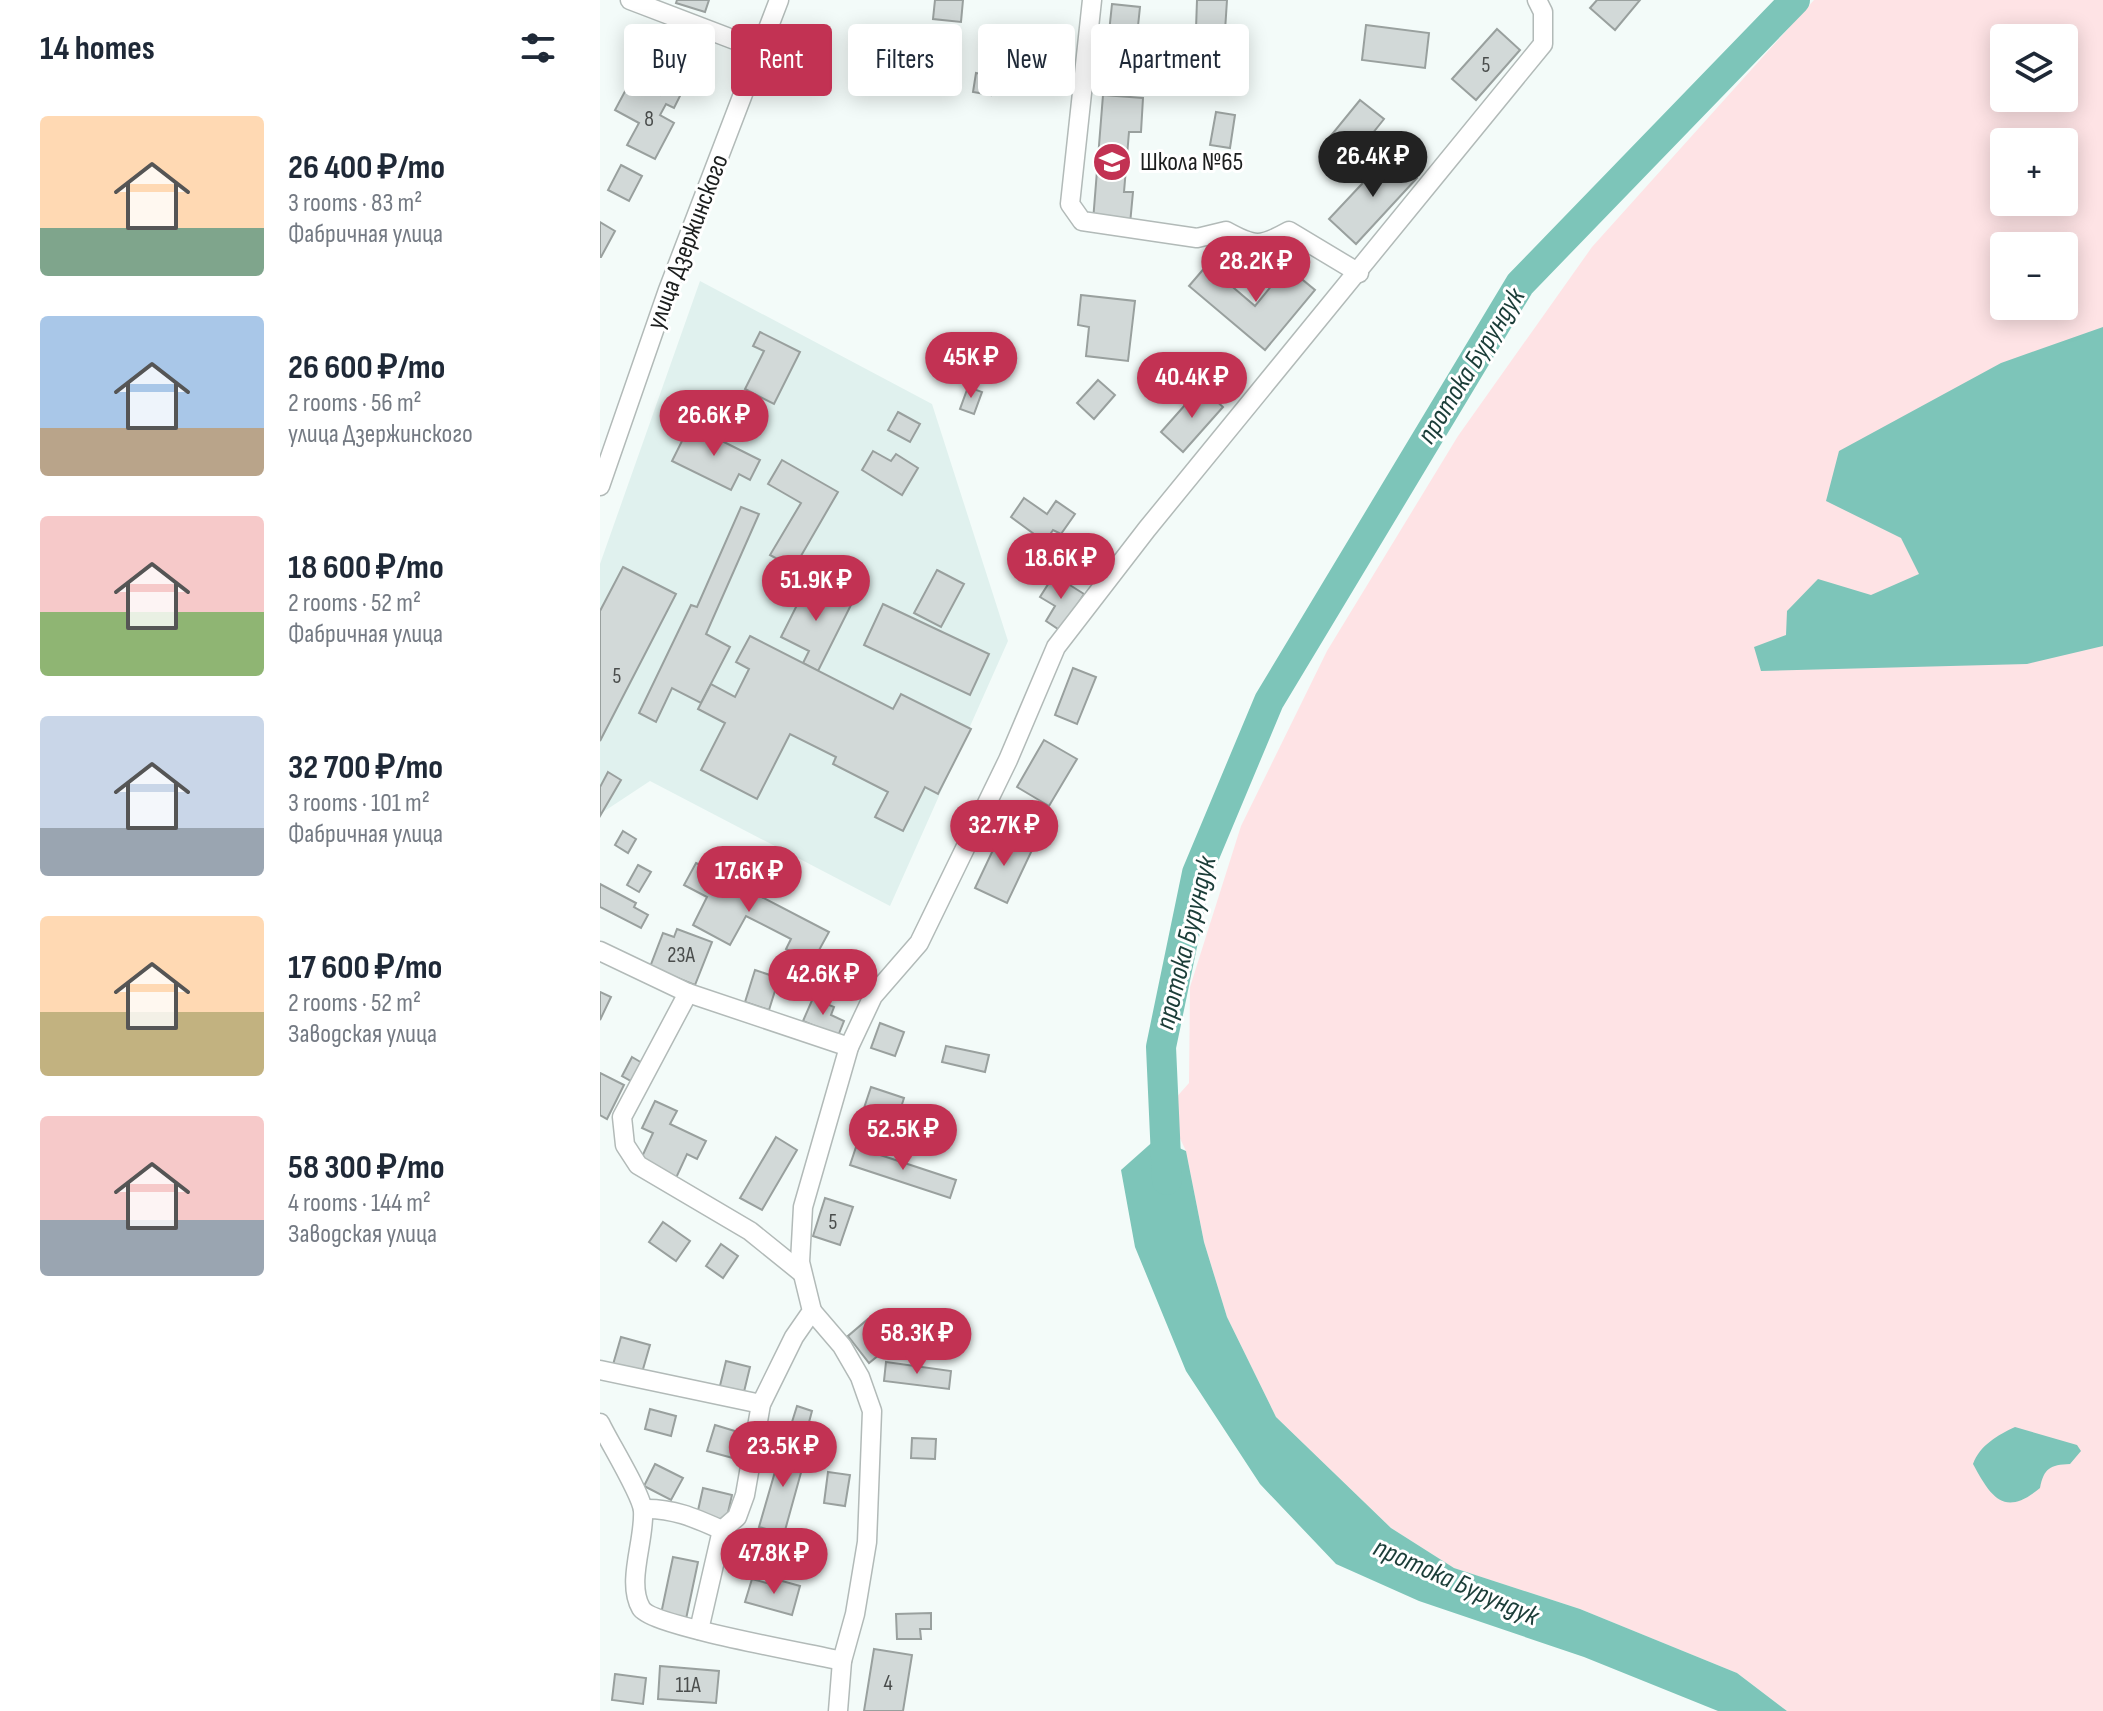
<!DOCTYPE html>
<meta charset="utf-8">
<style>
body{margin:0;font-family:"Sofia Sans Condensed",sans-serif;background:#f6f6f7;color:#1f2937;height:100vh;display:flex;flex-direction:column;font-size:30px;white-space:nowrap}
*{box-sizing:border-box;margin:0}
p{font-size:26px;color:#747a83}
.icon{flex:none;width:44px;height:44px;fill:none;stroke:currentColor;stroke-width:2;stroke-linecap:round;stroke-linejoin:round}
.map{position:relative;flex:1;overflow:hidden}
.side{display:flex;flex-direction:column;background:#fff;width:600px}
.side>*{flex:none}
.guide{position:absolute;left:24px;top:24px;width:760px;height:72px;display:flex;gap:16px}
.tools{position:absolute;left:1390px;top:24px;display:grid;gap:16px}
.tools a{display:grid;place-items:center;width:88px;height:88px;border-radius:8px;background:#fff;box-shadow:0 4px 20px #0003;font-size:40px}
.price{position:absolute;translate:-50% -68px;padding:0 18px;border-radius:28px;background:#c23253;color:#fff;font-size:26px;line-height:52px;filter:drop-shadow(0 2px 4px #0008)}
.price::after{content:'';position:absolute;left:50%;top:48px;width:24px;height:18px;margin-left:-12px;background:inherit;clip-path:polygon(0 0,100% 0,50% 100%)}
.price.on{background:#222;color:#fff}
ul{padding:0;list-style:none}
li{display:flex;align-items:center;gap:24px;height:200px;padding:0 40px}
li span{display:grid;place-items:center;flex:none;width:224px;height:160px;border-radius:8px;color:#555}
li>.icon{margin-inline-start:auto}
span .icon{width:96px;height:96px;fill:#fffc;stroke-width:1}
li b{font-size:34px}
h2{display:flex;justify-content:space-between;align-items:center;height:96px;padding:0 40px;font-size:34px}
.chip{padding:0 28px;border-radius:8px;background:#fff;box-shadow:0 4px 20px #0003;font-size:28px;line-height:72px}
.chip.on{background:#c23253;color:#fff}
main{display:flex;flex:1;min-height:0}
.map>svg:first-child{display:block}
.built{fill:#e0f1ee}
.green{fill:#fee3e5;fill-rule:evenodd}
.water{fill:#7dc5b9}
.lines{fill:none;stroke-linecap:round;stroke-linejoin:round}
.river{stroke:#7dc5b9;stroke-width:30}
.building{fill:#d2d9d8;stroke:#99a09e;stroke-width:2}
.minor-casing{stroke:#b2bab8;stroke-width:21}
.minor{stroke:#fff;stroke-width:18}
.labels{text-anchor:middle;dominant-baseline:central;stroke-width:6;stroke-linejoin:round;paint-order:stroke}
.number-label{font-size:22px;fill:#4a4d4c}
.poi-label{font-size:26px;fill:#1c1e1e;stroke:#fff;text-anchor:start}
.street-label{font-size:26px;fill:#1c1e1e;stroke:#fff}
.water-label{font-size:28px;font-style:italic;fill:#1b3d38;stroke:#fff}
</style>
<main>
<section class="side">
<h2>14 homes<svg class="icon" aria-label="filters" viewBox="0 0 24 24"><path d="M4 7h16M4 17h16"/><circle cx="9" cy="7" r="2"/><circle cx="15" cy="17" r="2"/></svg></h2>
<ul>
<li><span style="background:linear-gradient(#ffd9b3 70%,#7fa58c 0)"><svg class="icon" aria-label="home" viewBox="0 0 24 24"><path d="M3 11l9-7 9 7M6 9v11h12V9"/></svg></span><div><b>26 400 ₽/mo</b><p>3 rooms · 83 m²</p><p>Фабричная улица</p></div></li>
<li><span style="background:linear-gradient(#a9c7e8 70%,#b9a48a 0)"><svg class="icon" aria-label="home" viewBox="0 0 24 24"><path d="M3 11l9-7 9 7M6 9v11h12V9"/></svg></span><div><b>26 600 ₽/mo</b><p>2 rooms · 56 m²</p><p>улица Дзержинского</p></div></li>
<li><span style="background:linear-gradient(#f6c9c9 60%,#8fb573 0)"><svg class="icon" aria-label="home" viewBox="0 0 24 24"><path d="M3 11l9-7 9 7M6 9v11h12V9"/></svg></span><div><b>18 600 ₽/mo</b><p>2 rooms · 52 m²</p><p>Фабричная улица</p></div></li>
<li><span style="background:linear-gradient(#c9d6e8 70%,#9aa5b1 0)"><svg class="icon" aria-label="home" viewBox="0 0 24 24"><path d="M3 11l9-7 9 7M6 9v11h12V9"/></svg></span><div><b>32 700 ₽/mo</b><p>3 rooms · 101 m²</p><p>Фабричная улица</p></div></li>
<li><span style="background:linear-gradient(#ffd9b3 60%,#c2b280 0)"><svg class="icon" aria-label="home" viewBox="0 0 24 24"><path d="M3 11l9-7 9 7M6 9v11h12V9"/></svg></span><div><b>17 600 ₽/mo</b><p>2 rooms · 52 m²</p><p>Заводская улица</p></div></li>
<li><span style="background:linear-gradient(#f6c9c9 65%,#9aa5b1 0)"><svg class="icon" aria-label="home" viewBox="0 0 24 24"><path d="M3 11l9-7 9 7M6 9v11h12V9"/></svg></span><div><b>58 300 ₽/mo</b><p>4 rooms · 144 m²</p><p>Заводская улица</p></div></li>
</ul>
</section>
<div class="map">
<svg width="1503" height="1711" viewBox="0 0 1503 1711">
<rect width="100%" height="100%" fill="#f3fbf9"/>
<path class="built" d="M100,281L332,404L408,641L290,906L50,781L0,814V564Z"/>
<path class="green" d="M1214,0H1503V1711H1187L1137,1673L980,1609L854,1568L791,1528L676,1417L627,1317L604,1242L586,1151L566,1109L589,1083L590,987L641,826L727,651L858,436L992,247ZM1404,38H1464V98H1404ZM1404,142H1464V202H1404ZM1404,246H1464V306H1404Z"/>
<g class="water">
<path d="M1503,327V646L1427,664L1161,671L1154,647L1186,635L1187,611L1218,579L1271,595L1319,574L1301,538L1226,501L1239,451L1401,363Z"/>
<path d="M557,1138L586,1151L604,1242L627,1317L676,1417L791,1528L854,1568L980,1609L1137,1673L1187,1711H1118L984,1657L819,1601L736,1564L660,1484L586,1371L535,1247L521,1170Z"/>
<path d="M1415,1427L1477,1445L1481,1451L1470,1464C1450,1465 1444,1468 1440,1488C1404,1518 1391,1497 1373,1464C1380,1445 1398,1435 1415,1427Z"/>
</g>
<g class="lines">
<path class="river" d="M567,1180L561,1047L597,873L669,701L920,284L1195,0"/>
</g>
<g class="building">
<path d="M77,0H109L105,12L76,3Z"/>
<path d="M335,0H363L361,22L333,19Z"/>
<path d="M597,0H627L625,31L596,29Z"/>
<path d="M997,0H1040L1015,30L990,8Z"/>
<path d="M512,4L540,7L534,64L506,61Z"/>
<path d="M766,25L829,33L825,68L762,60Z"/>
<path d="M897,29L920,50L876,100L852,79Z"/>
<path d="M386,36L417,41L413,66L382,61Z"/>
<path d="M332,40L355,45L352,61L328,56Z"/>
<path d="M454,42L472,43L470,64L452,62Z"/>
<path d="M283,56L313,64L306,87L277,79Z"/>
<path d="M376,73L394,76L391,95L373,92Z"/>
<path d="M31,80L60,95L65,86L81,94L74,108L66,104L60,115L74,123L55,159L27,145L39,123L15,110Z"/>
<path d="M503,95L543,98L541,132H529L524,192H533L530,224L493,221Z"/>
<path d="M760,100L784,119L748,164L724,144Z"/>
<path d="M616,112L635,115L630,148L610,145Z"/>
<path d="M791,153L817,178L756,244L729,219Z"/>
<path d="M21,165L42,176L29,201L8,190Z"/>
<path d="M0,222L15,231L1,257H0Z"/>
<path d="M607,265L655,306L687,267L715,290L665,350L589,286Z"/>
<path d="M481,295L535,301L528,361L486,356L489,327L478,325Z"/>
<path d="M160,332L200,352L174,404L145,389L164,351L153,346Z"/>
<path d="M498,380L515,395L494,419L477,403Z"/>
<path d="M368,387L382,392L374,414L360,409Z"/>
<path d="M601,387L623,407L583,452L561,432Z"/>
<path d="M298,412L320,424L310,442L288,430Z"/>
<path d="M90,425L160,460L150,480L139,474L131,490L72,461Z"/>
<path d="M273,451L291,461L296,454L318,468L302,495L262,470Z"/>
<path d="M182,460L238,492L194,568L170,555L201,503L168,484Z"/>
<path d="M424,498L447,514L456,501L475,514L461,534L453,530L445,542L411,517Z"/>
<path d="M141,507L159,514L106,634L130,647L101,703L72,688L56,722L39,713L91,605L97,607Z"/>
<path d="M23,567L76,594L0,741V611Z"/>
<path d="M337,570L364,584L341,627L314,613Z"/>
<path d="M454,575L484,594L461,631L446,621L455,606L440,597Z"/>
<path d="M209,581L252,603L218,671L203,663L209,651L181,637Z"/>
<path d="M283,604L389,654L370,695L264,645Z"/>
<path d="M150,636L293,709L301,694L371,729L338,794L325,787L303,831L275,817L288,792L233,764L236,757L190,734L157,799L101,770L125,723L98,709L111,684L135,697L149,669L136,662Z"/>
<path d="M473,668L496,677L477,724L455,715Z"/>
<path d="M444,740L477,759L449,806L417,787Z"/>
<path d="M8,772L21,780L0,816V787Z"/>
<path d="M23,831L36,839L28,853L15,845Z"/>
<path d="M401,833L433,848L407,903L375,888Z"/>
<path d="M96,863L229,932L212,963L186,949L191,939L146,916L130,945L93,925L107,897L84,885Z"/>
<path d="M38,865L51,872L39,892L27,885Z"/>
<path d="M0,884L36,903L34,907L48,915L41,928L0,907Z"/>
<path d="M77,929L112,942L95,985L50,967L63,933L74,937Z"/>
<path d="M155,970L179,978L169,1010L145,1002Z"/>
<path d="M0,992L11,997L0,1020Z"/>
<path d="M213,998L234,1007L231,1015L244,1021L238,1036L203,1021Z"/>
<path d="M280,1023L304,1032L295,1056L271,1048Z"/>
<path d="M346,1046L389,1055L385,1072L342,1062Z"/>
<path d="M32,1057L49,1067L38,1085L22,1076Z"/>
<path d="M0,1073L24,1085L7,1119L0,1115Z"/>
<path d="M271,1087L304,1098L298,1117L286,1113L275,1145L254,1138Z"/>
<path d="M55,1101L77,1111L70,1124L106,1141L97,1159L87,1154L76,1178L40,1161L53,1133L42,1128Z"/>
<path d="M176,1137L197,1150L162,1210L140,1198Z"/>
<path d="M256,1147L356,1180L350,1198L250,1165Z"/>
<path d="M225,1198L253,1207L240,1245L213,1236Z"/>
<path d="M63,1222L90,1241L76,1261L49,1242Z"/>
<path d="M121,1244L138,1256L123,1278L106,1266Z"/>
<path d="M268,1319L290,1346L269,1363L248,1336Z"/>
<path d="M21,1337L50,1345L41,1376L12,1368Z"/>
<path d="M126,1361L150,1367L142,1400L118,1394Z"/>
<path d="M286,1362L351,1371L349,1389L284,1381Z"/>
<path d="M197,1406L212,1411L208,1426L192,1422Z"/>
<path d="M50,1409L76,1416L71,1436L45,1429Z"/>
<path d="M115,1425L148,1435L140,1460L107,1451Z"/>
<path d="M312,1438L336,1439L335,1459L311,1458Z"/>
<path d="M183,1444L207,1451L184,1534L159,1527Z"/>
<path d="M55,1464L83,1478L71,1500L44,1486Z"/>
<path d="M228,1472L250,1475L245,1506L224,1503Z"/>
<path d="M103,1488L132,1495L126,1521L97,1515Z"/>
<path d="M73,1557L98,1562L86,1619L61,1614Z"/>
<path d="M152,1579L174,1585L175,1579L200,1586L192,1615L145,1602Z"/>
<path d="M331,1613V1629H320L321,1639H297L296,1614Z"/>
<path d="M274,1649L312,1655L303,1711H264Z"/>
<path d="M60,1666L119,1671L116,1703L58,1699Z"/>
<path d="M15,1674L46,1678L43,1704L12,1700Z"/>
</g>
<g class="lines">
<g class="minor-casing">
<g id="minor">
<path d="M30,0L161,50"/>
<path d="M492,0L470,204L482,221L597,238L626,231C655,247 660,247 689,231L759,273"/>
<path d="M0,486L68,290L179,0"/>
<path d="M0,951L88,993L249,1047"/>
<path d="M88,993L22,1117L25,1145L38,1165L150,1231L202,1273"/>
<path d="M212,1311L242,1346L260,1377L272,1411L267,1542L255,1614L242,1661L238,1711"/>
<path d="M0,1370L161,1404"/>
<path d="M0,1423C9,1442 42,1495 43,1511C45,1540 26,1582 41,1608C51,1626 213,1654 242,1661"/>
<path d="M43,1509C73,1508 95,1518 122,1530"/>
<path d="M99,1630L122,1530L137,1517L145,1495L161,1404L194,1337L212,1311L200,1262L203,1207L249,1047L273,996L319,943L408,760L456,647L547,529L943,44V12L937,0"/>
</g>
</g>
<use href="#minor" class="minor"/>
</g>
<defs>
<g id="school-disc" transform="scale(2)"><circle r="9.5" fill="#c23253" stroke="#fff"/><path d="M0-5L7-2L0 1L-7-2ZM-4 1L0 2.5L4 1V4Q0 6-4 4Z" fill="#fff"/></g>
</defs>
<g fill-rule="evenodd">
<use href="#school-disc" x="512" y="162"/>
</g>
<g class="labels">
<g class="number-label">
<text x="886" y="65">5</text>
<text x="49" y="119">8</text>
<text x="17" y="676">5</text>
<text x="81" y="955">23А</text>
<text x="233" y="1222">5</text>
<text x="288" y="1683">4</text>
<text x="88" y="1685">11А</text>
</g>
<g class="poi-label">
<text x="540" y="162">Школа №65</text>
</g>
<g class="street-label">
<text transform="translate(88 242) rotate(-69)">улица Дзержинского</text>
</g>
<g class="water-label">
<text transform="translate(871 366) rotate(-58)">протока Бурундук</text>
<text transform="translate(586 943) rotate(-76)">протока Бурундук</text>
<text transform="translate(856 1582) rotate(24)">протока Бурундук</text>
</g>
</g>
</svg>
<div class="tools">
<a><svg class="icon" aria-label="layers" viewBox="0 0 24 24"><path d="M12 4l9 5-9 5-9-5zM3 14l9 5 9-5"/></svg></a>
<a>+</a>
<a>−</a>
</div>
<b class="price on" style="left:773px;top:199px">26.4K ₽</b>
<b class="price" style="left:656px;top:304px">28.2K ₽</b>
<b class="price" style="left:371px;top:400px">45K ₽</b>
<b class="price" style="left:592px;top:420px">40.4K ₽</b>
<b class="price" style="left:114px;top:458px">26.6K ₽</b>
<b class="price" style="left:461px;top:601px">18.6K ₽</b>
<b class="price" style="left:216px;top:623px">51.9K ₽</b>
<b class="price" style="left:404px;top:868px">32.7K ₽</b>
<b class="price" style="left:149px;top:914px">17.6K ₽</b>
<b class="price" style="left:223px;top:1017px">42.6K ₽</b>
<b class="price" style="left:303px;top:1172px">52.5K ₽</b>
<b class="price" style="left:317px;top:1376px">58.3K ₽</b>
<b class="price" style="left:183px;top:1489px">23.5K ₽</b>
<b class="price" style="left:174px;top:1596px">47.8K ₽</b>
<div class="guide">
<a class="chip">Buy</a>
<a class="chip on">Rent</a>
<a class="chip">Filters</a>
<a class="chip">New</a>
<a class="chip">Apartment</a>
</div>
</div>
</main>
